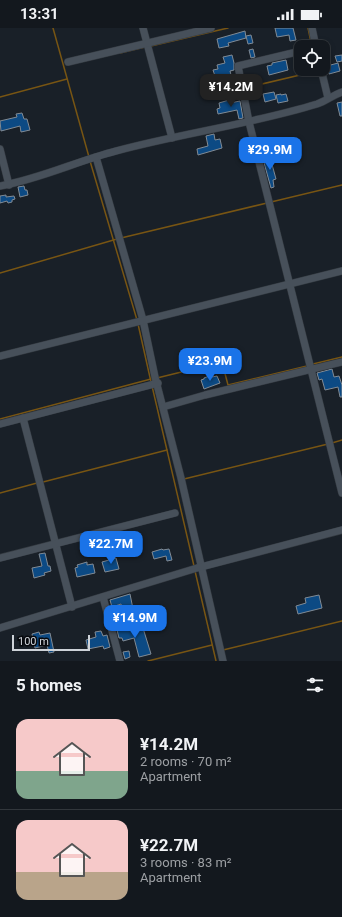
<!DOCTYPE html>
<meta charset="utf-8">
<style>
body{margin:0;font-family:Roboto,sans-serif;background:#1c2127;color:#f1f3f6;height:100vh;display:flex;flex-direction:column;font-size:15px;white-space:nowrap}
*{box-sizing:border-box;margin:0}
p{font-size:13px;color:#9da0a4}
.icon{flex:none;width:22px;height:22px;fill:none;stroke:currentColor;stroke-width:2;stroke-linecap:round;stroke-linejoin:round}
.map{position:relative;height:633px;overflow:hidden}
.sheet{display:flex;flex-direction:column;background:#13181e;flex:1}
.sheet>*{flex:none}
.controls{position:absolute;left:294px;top:12px;display:grid;gap:8px}
.controls a{display:grid;place-items:center;width:36px;height:36px;border-radius:8px;background:#13181e;box-shadow:0 2px 6px #0003,0 0 0 1px #32373c;font-size:20px}
.scale{position:absolute;left:12px;bottom:10px;width:78px;box-sizing:border-box;padding-left:4px;border:2px solid #ced3d9;border-top:0;font-size:11px;line-height:14px;white-space:nowrap;color:#ced3d9;-webkit-text-stroke:3px #07090d;paint-order:stroke}
.price{position:absolute;translate:-50% -34px;padding:0 9px;border-radius:8px;background:#1a73e8;color:#fff;font-size:13px;line-height:26px;filter:drop-shadow(0 1px 2px #0008)}
.price::after{content:'';position:absolute;left:50%;top:24px;width:12px;height:9px;margin-left:-6px;background:inherit;clip-path:polygon(0 0,100% 0,50% 100%)}
.price.active{background:#222;color:#fff}
ul{padding:0;list-style:none}
li{display:flex;align-items:center;gap:12px;height:100px;padding:0 16px}
li+li{border-top:1px solid #32373c}
li span{display:grid;place-items:center;flex:none;width:112px;height:80px;border-radius:12px;color:#555}
li>.icon{margin-inline-start:auto}
span .icon{width:48px;height:48px;fill:#fffc;stroke-width:1}
li b{font-size:17px}
h2{display:flex;justify-content:space-between;align-items:center;height:48px;padding:0 16px;font-size:17px}
.status{display:flex;justify-content:space-between;align-items:center;height:28px;padding:0 20px;background:#13181e;direction:ltr}
.status svg{height:11px;fill:currentColor}
.map>svg:first-child{display:block}
.lines{fill:none;stroke-linecap:round;stroke-linejoin:round}
.stream{stroke:#785513;stroke-width:1.5}
.building{fill:#0c4a84;stroke:#818b95}
.minor-casing{stroke:#343a41;stroke-width:8}
.minor{stroke:#47505a;stroke-width:7}
</style>
<div class="status"><b>13:31</b><svg viewBox="0 0 49 12"><path d="M0 12V9h3v3zM5 12V6h3v6zM10 12V3h3v9zM15 12V0h3v12zM26 1h20v11H26zM47 4h2v5h-2z"/></svg></div>
<div class="map">
<svg width="342" height="633" viewBox="0 0 342 633">
<rect width="100%" height="100%" fill="#192028"/>
<g class="lines">
<g class="stream">
<path d="M53,0L89,129"/>
<path d="M308,0L312,19"/>
<path d="M151,18L228,0"/>
<path d="M120,25L145,19"/>
<path d="M245,60L317,43V41"/>
<path d="M0,69L67,51"/>
<path d="M90,133L137,292"/>
<path d="M271,174L342,157"/>
<path d="M121,210L267,175"/>
<path d="M0,245L117,211"/>
<path d="M138,296L151,354"/>
<path d="M313,336L342,329"/>
<path d="M157,350L222,334L228,357L307,338"/>
<path d="M152,358L194,538"/>
<path d="M0,391L151,351"/>
<path d="M332,415L342,412"/>
<path d="M184,451L328,416"/>
<path d="M43,454L167,422"/>
<path d="M0,465L37,455"/>
<path d="M195,543L216,633"/>
<path d="M223,622L342,593"/>
<path d="M148,633L212,617"/>
</g>
</g>
<g class="building">
<path d="M275,0H293L296,12L290,13L289,7L277,9Z"/>
<path d="M245,3L246,10L228,15L229,18L219,20L217,11Z"/>
<path d="M251,7L253,15L248,16L246,8Z"/>
<path d="M253,21L255,29L251,30L249,22Z"/>
<path d="M232,27L234,35V42L230,43L231,47L216,51L213,42L218,41L217,37L225,35L223,29Z"/>
<path d="M342,27V33L337,34L335,28Z"/>
<path d="M286,32L288,42L269,47L267,38L272,37V35Z"/>
<path d="M338,35L340,43L329,46L327,38Z"/>
<path d="M274,64L276,71L265,74L263,66Z"/>
<path d="M281,66V67L286,66L288,73L278,75L276,67Z"/>
<path d="M229,72L230,75L240,73L243,90L239,91L237,82L218,86L217,81L220,80L219,75Z"/>
<path d="M342,74V88H340L337,75Z"/>
<path d="M22,85L24,91H27L30,102L21,104L20,98L1,103L0,93L17,89L16,86Z"/>
<path d="M214,106L215,112L220,111L222,120L198,127L197,121L208,118L206,108Z"/>
<path d="M270,129L276,151L273,152L274,159L271,160L263,131Z"/>
<path d="M24,158L25,162H27L28,167L20,169L18,159Z"/>
<path d="M6,167V169L14,168L15,171L12,172V174L8,175L7,173L0,175V168Z"/>
<path d="M332,341L334,349L339,348L342,357V369H340L338,359L325,362L322,351L319,352L317,345Z"/>
<path d="M212,347V349L217,348L220,355L204,361L201,352L204,351V350Z"/>
<path d="M162,521L163,522L169,521L172,532L167,533L166,528L154,531L152,524Z"/>
<path d="M45,525L48,538H50L51,543L44,545L45,547L34,550L32,540L42,538L39,526Z"/>
<path d="M116,530L119,541L105,544L102,534Z"/>
<path d="M87,534V537L93,536L95,545L77,549L75,540L78,539L77,537Z"/>
<path d="M130,566L133,581L123,584L121,576L112,579L110,572Z"/>
<path d="M319,567L322,580L298,586L296,578L306,575L305,570Z"/>
<path d="M121,597L123,602L137,598L138,602L143,600L151,626L139,629L134,610L123,613L122,610H119L116,598Z"/>
<path d="M101,603L103,608L107,607L110,619L104,621L103,618L88,621L86,612L96,609L95,604Z"/>
<path d="M39,604L40,607L50,605L54,624L49,625L47,617L35,620L32,606Z"/>
<path d="M129,623L130,629L125,631L123,624Z"/>
</g>
<g class="lines">
<g class="minor-casing">
<g id="minor">
<path d="M143,0L172,110"/>
<path d="M312,0L316,19"/>
<path d="M301,23L238,38L249,94L342,465"/>
<path d="M68,34L211,0"/>
<path d="M321,41L328,70"/>
<path d="M0,121L9,157"/>
<path d="M96,129L143,292L155,349L181,450L223,633"/>
<path d="M0,158C40,151 77,133 116,123C183,105 252,96 317,76C326,73 333,67 342,64"/>
<path d="M0,328L342,243"/>
<path d="M163,379L205,367L342,334"/>
<path d="M23,390L72,579"/>
<path d="M0,396L158,355"/>
<path d="M0,530L175,485"/>
<path d="M103,569L120,633"/>
<path d="M0,600L197,540L342,502"/>
</g>
</g>
<use href="#minor" class="minor"/>
</g>
</svg>
<div class="controls">
<a><svg class="icon" aria-label="locate" viewBox="0 0 24 24"><circle cx="12" cy="12" r="6"/><path d="M12 2v4M12 18v4M2 12h4M18 12h4"/></svg></a>
</div>
<div class="scale">100 m</div>
<b class="price active" style="left:231px;top:80px">¥14.2M</b>
<b class="price" style="left:270px;top:143px">¥29.9M</b>
<b class="price" style="left:210px;top:354px">¥23.9M</b>
<b class="price" style="left:111px;top:537px">¥22.7M</b>
<b class="price" style="left:135px;top:611px">¥14.9M</b>
</div>
<section class="sheet">
<h2>5 homes<svg class="icon" aria-label="filters" viewBox="0 0 24 24"><path d="M4 7h16M4 17h16"/><circle cx="9" cy="7" r="2"/><circle cx="15" cy="17" r="2"/></svg></h2>
<ul>
<li><span style="background:linear-gradient(#f6c9c9 65%,#7fa58c 0)"><svg class="icon" aria-label="home" viewBox="0 0 24 24"><path d="M3 11l9-7 9 7M6 9v11h12V9"/></svg></span><div><b>¥14.2M</b><p>2 rooms · 70 m²</p><p>Apartment</p></div></li>
<li><span style="background:linear-gradient(#f6c9c9 65%,#b9a48a 0)"><svg class="icon" aria-label="home" viewBox="0 0 24 24"><path d="M3 11l9-7 9 7M6 9v11h12V9"/></svg></span><div><b>¥22.7M</b><p>3 rooms · 83 m²</p><p>Apartment</p></div></li>
</ul>
</section>
